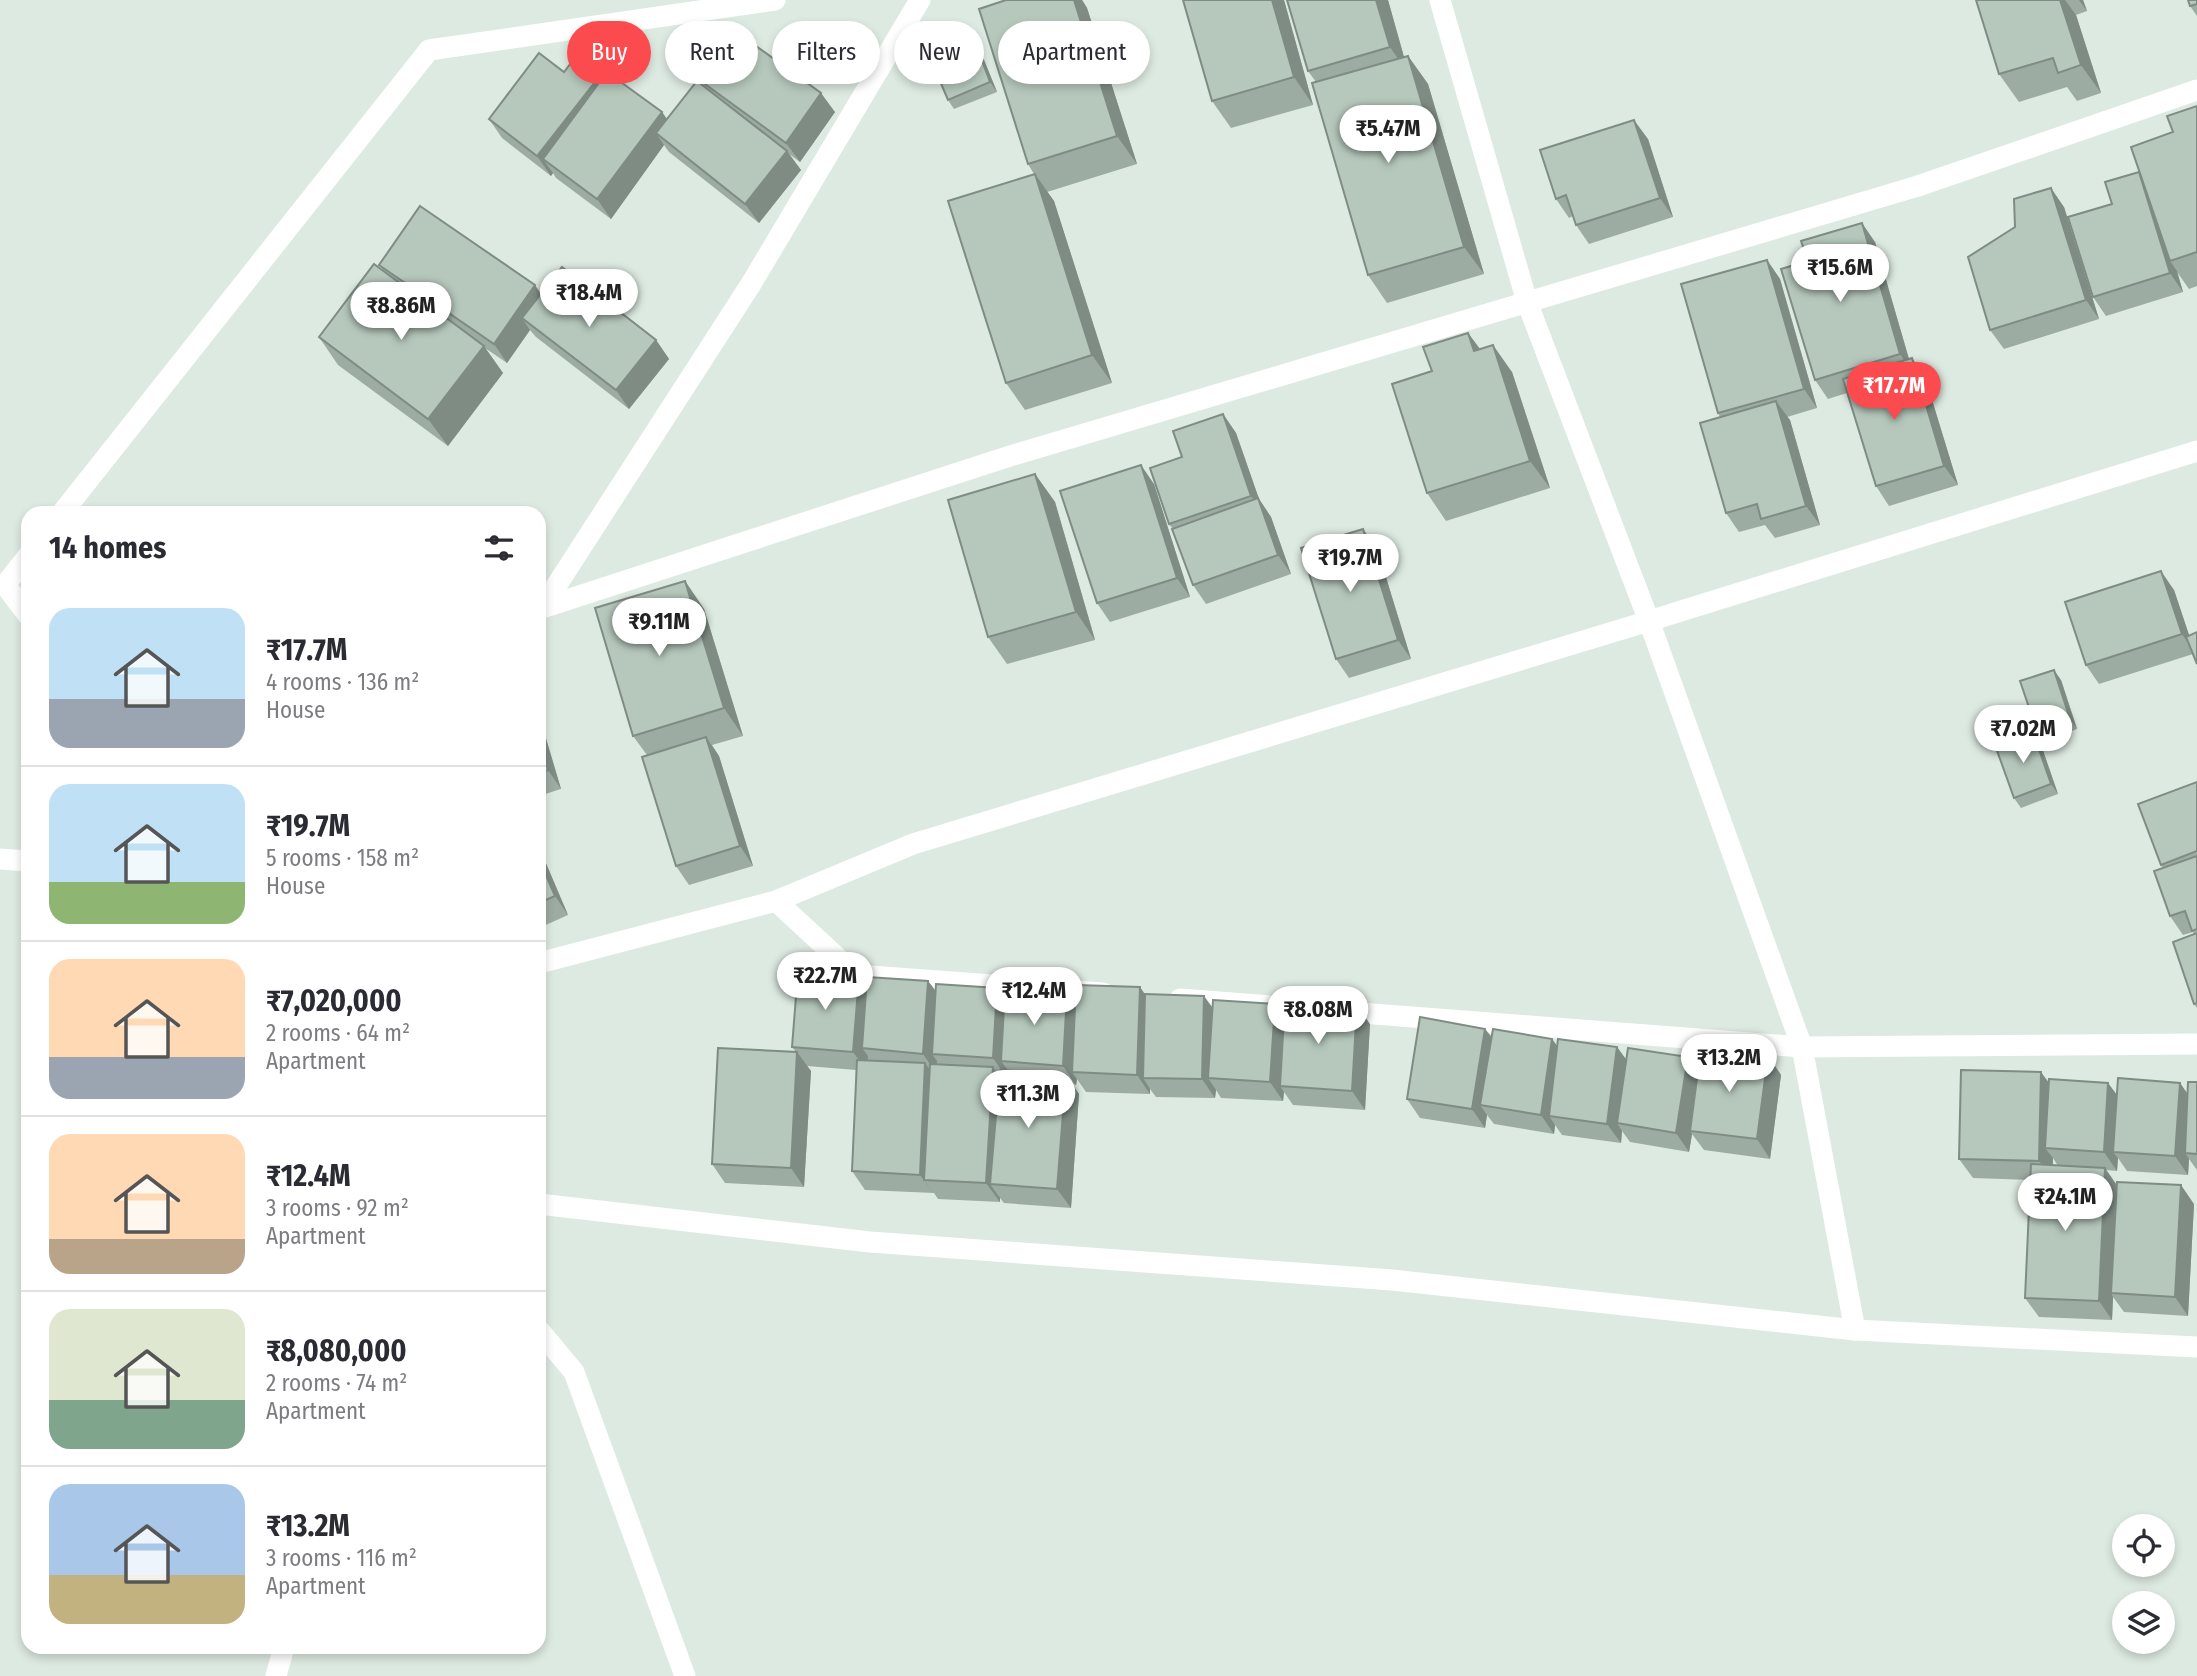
<!DOCTYPE html>
<meta charset="utf-8">
<style>
body{margin:0;font-family:"Fira Sans Condensed",sans-serif;background:#f2f2f3;color:#2b2b33;height:100vh;display:flex;flex-direction:column;font-size:26px;white-space:nowrap}
*{box-sizing:border-box;margin:0}
p{font-size:23px;color:#7c7c81}
.icon{flex:none;width:38px;height:38px;fill:none;stroke:currentColor;stroke-width:2;stroke-linecap:round;stroke-linejoin:round}
.map{position:relative;flex:1;overflow:hidden}
.sheet{position:absolute;left:21px;top:506px;width:525px;height:1148px;display:flex;flex-direction:column;background:#fff;border-radius:21px;box-shadow:0 4px 10px #0003}
.sheet>*{flex:none}
.top-card{position:absolute;left:567px;top:21px;width:665px;height:63px;display:flex;gap:14px}
.tools{position:absolute;left:2112px;top:1514px;display:grid;gap:14px}
.tools a{display:grid;place-items:center;width:63px;height:63px;border-radius:50%;background:#fff;box-shadow:0 4px 10px #0003;font-size:35px}
.price{position:absolute;translate:-50% -60px;padding:0 16px;border-radius:24px;background:#fff;color:#222;font-size:23px;line-height:46px;filter:drop-shadow(0 2px 4px #0008)}
.price::after{content:'';position:absolute;left:50%;top:42px;width:21px;height:16px;margin-left:-10px;background:inherit;clip-path:polygon(0 0,100% 0,50% 100%)}
.price.active{background:#fb4b4e;color:#fff}
ul{padding:0;list-style:none}
li{display:flex;align-items:center;gap:21px;height:175px;padding:0 28px}
li+li{border-top:2px solid #e1e1e2}
li span{display:grid;place-items:center;flex:none;width:196px;height:140px;border-radius:21px;color:#555}
li>.icon{margin-inline-start:auto}
span .icon{width:84px;height:84px;fill:#fffc;stroke-width:1}
li b{font-size:30px}
h2{display:flex;justify-content:space-between;align-items:center;height:84px;padding:0 28px;font-size:30px}
.chip{padding:0 24px;border-radius:32px;background:#fff;box-shadow:0 4px 10px #0003;font-size:24px;line-height:63px}
.chip.active{background:#fb4b4e;color:#fff}
.map>svg:first-child{display:block}
.lines{fill:none;stroke-linecap:round;stroke-linejoin:round}
.street{stroke:#fff;stroke-width:21}
.wall{fill:#9daca2;fill-rule:evenodd}
.shaded-wall{fill:#7f8c84}
.building{fill:#b6c8bc;stroke:#7f8c84;stroke-width:2}
</style>
<div class="map">
<svg width="2197" height="1676" viewBox="0 0 2197 1676">
<rect width="100%" height="100%" fill="#ddeae1"/>
<g class="lines">
<g class="street">
<path d="M1440,0L1527,302L1649,621L1802,1047L2197,1044"/>
<path d="M62,513L429,50L775,0"/>
<path d="M28,556L5,585L28,615"/>
<path d="M542,608L751,284L920,0"/>
<path d="M539,609L1010,456L1918,186L2197,90"/>
<path d="M0,859L28,861"/>
<path d="M776,901L856,975L1103,993"/>
<path d="M539,963L776,901L913,844L1649,621L2197,451"/>
<path d="M1180,999L1802,1047L1855,1330"/>
<path d="M539,1204L870,1242L1392,1280L1855,1330L2197,1347"/>
<path d="M539,1330L574,1372L685,1676"/>
<path d="M276,1676L284,1647"/>
</g>
</g>
<g class="wall">
<path d="M1006,0H1082L1087,8L1137,164L1047,192L1054,201L1112,383L1025,410L1006,383L1034,174L1028,164Z"/>
<path d="M1284,0L1313,105L1231,128L1212,101Z"/>
<path d="M1287,0H1388L1404,57L1408,56L1428,84L1484,274L1387,303L1368,275L1316,82L1308,71Z"/>
<path d="M1976,0H2083L2087,11L2076,15L2101,93L2077,101L2067,87L2019,102L1999,74Z"/>
<path d="M2197,0V16L2190,6Z"/>
<path d="M978,50L984,60L997,92L954,109L948,100Z"/>
<path d="M564,72L604,77L662,112L667,119L699,83L694,76L835,112L800,162L789,154L801,170L759,223L669,152L664,145L611,219L556,178L553,173L551,176L502,138L489,119Z"/>
<path d="M2197,106V286L2189,289L2177,272L2183,292L2106,316L2093,297L2112,204Z"/>
<path d="M1648,139L1673,217L1589,244L1576,225L1573,216L1569,218L1556,199Z"/>
<path d="M2064,207L2099,319L2004,349L1990,330Z"/>
<path d="M1875,242L1909,359L1912,358L1925,377L1958,485L1889,506L1876,486L1847,393L1828,399L1815,380Z"/>
<path d="M1767,260L1780,279L1817,408L1787,417L1790,420L1820,525L1775,538L1765,525L1739,532L1726,513L1720,417L1718,413Z"/>
<path d="M379,265L541,294L656,340L669,359L629,409L536,337L530,330L507,363L485,348L503,373L448,446L338,365L319,337L384,271Z"/>
<path d="M1468,333L1480,349L1512,372L1550,488L1446,521L1427,493L1432,371Z"/>
<path d="M1223,414L1236,433L1259,499L1271,517L1291,574L1206,604L1193,585L1172,528L1169,524L1182,457Z"/>
<path d="M1035,474L1055,502L1095,640L1007,664L988,637Z"/>
<path d="M1154,484L1190,597L1110,622L1097,603Z"/>
<path d="M1377,548L1411,659L1349,678L1336,659Z"/>
<path d="M685,581L704,609L743,736L712,745L719,756L753,866L689,885L676,866L647,755L633,736Z"/>
<path d="M2174,590L2189,635L2193,654L2099,684L2086,665Z"/>
<path d="M2061,680L2077,729L2044,741L2037,731Z"/>
<path d="M539,715L561,789L539,796Z"/>
<path d="M2033,732L2040,742L2058,794L2021,808L2014,798Z"/>
<path d="M2197,782V1008L2194,1004V934L2193,932L2183,935L2170,916L2163,868L2161,865Z"/>
<path d="M539,847L568,915L539,928Z"/>
<path d="M928,981L936,991L1005,999L1075,1003L1145,994L1212,1007L1284,1017L1370,1024L1365,1110L1293,1105L1284,1092L1283,1101L1221,1098L1216,1090L1215,1098L1156,1097L1150,1089V1094L1086,1092L1077,1079L1076,1085L1072,1084L1079,1094L1071,1208L1004,1203L1000,1198V1202L938,1199L934,1193L865,1190L852,1171L856,1070L807,1066L811,1071L804,1187L725,1183L712,1164L796,1052L792,1047L867,988Z"/>
<path d="M1485,1029L1492,1037L1552,1039L1557,1046L1617,1047L1626,1060L1688,1057L1698,1072L1768,1056L1781,1075L1770,1159L1704,1150L1692,1134L1689,1152L1630,1142L1622,1131L1621,1143L1562,1135L1555,1125L1554,1134L1494,1124L1487,1115L1485,1128L1420,1118L1407,1099Z"/>
<path d="M2049,1082L2108,1083L2117,1095L2180,1083L2187,1093L2197,1082V1170L2189,1159L2188,1175L2127,1171L2118,1158L2117,1171L2106,1170L2116,1184L2194,1204L2188,1316L2124,1312L2113,1297L2112,1320L2039,1317L2025,1298L2031,1180L1973,1178L1959,1159ZM2053,1158L2058,1166L2053,1165Z"/>
</g>
<g class="shaded-wall">
<path d="M1074,0H1082L1087,8L1137,164L1117,136Z"/>
<path d="M1272,0H1284L1313,105L1294,77Z"/>
<path d="M1376,0H1388L1409,75L1390,47Z"/>
<path d="M2060,0H2065L2076,15L2101,93L2081,65Z"/>
<path d="M2079,0H2083L2087,11Z"/>
<path d="M978,50L984,60L997,92L990,82Z"/>
<path d="M1408,56L1428,84L1484,274L1464,247Z"/>
<path d="M602,73L615,92L543,159L553,173L551,176L537,156Z"/>
<path d="M821,93L835,112L800,162L786,143Z"/>
<path d="M662,112L675,131L656,133L664,145L611,219L597,199Z"/>
<path d="M1634,120L1648,139L1673,217L1660,198Z"/>
<path d="M787,151L801,170L759,223L745,204Z"/>
<path d="M2139,172L2170,261L2177,271L2183,292L2170,273Z"/>
<path d="M1035,174L1054,201L1112,383L1092,355Z"/>
<path d="M2051,188L2064,207L2099,319L2086,300Z"/>
<path d="M1862,223L1875,242L1913,373L1900,354Z"/>
<path d="M1767,260L1780,279L1817,408L1804,389Z"/>
<path d="M535,285L548,304L522,318L530,330L507,363L494,344Z"/>
<path d="M1468,333L1488,360L1474,351Z"/>
<path d="M656,340L669,359L629,409L616,390Z"/>
<path d="M1493,345L1512,372L1550,488L1530,461Z"/>
<path d="M484,346L503,373L448,446L428,419Z"/>
<path d="M1912,358L1925,377L1958,485L1944,466Z"/>
<path d="M1776,401L1790,420L1820,525L1806,506Z"/>
<path d="M1223,414L1236,433L1259,499L1271,517L1291,574L1278,555L1263,513L1251,496Z"/>
<path d="M1141,465L1154,484L1190,597L1177,578Z"/>
<path d="M1035,474L1055,502L1095,640L1076,612Z"/>
<path d="M1363,529L1377,548L1411,659L1398,640Z"/>
<path d="M2161,571L2174,590L2195,653L2182,634Z"/>
<path d="M685,581L704,609L743,736L724,708Z"/>
<path d="M2054,670L2061,680L2077,729L2070,719Z"/>
<path d="M539,715L561,789L548,770L539,740Z"/>
<path d="M2033,732L2040,742L2058,794L2051,784Z"/>
<path d="M706,737L719,756L753,866L740,846Z"/>
<path d="M539,847L568,915L555,896L539,859Z"/>
<path d="M859,977L872,996L862,1048L868,1056L867,1071L853,1052Z"/>
<path d="M928,981L942,1000L932,1054L937,1061L936,1073L923,1054Z"/>
<path d="M1140,987L1153,1006L1143,1078L1150,1089V1094L1137,1075Z"/>
<path d="M997,988L1010,1007L1001,1061L1007,1069L1006,1077L993,1058Z"/>
<path d="M1067,993L1081,1012L1072,1072L1077,1079L1076,1085L1063,1066Z"/>
<path d="M1204,996L1218,1015L1208,1078L1216,1090L1215,1098L1202,1079Z"/>
<path d="M1275,1004L1288,1023L1280,1086L1284,1092L1283,1101L1270,1082Z"/>
<path d="M1357,1005L1370,1024L1365,1110L1352,1091Z"/>
<path d="M1485,1029L1499,1048L1480,1105L1487,1115L1485,1128L1472,1109Z"/>
<path d="M1552,1039L1566,1058L1549,1116L1555,1125L1554,1134L1541,1115Z"/>
<path d="M1617,1047L1631,1066L1617,1123L1622,1131L1621,1143L1607,1124Z"/>
<path d="M797,1052L811,1071L804,1187L791,1168Z"/>
<path d="M1768,1056L1781,1075L1770,1159L1757,1139Z"/>
<path d="M1688,1057L1701,1076L1690,1131L1692,1134L1689,1152L1676,1133Z"/>
<path d="M925,1063L939,1082L924,1180L934,1194L920,1175Z"/>
<path d="M993,1067L1006,1086L990,1184L1000,1198V1202L986,1183Z"/>
<path d="M2041,1072L2055,1091L2045,1148L2053,1158L2052,1180L2039,1161Z"/>
<path d="M1066,1075L1079,1094L1071,1208L1057,1189Z"/>
<path d="M2108,1083L2122,1102L2113,1152L2118,1158L2117,1171L2104,1152Z"/>
<path d="M2180,1083L2193,1102L2185,1153L2189,1159L2188,1175L2175,1156Z"/>
<path d="M2105,1168L2118,1187L2111,1293L2113,1297L2112,1320L2099,1301Z"/>
<path d="M2181,1185L2194,1204L2188,1316L2175,1297Z"/>
</g>
<g class="building">
<path d="M1006,0H1074L1117,136L1028,164L979,9Z"/>
<path d="M1183,0H1272L1294,77L1212,101Z"/>
<path d="M1287,0H1376L1390,47L1308,71Z"/>
<path d="M1976,0H2060L2081,65L2058,73L2053,58L1999,74Z"/>
<path d="M2188,0H2197V4L2190,6Z"/>
<path d="M730,27L821,93L786,143L694,76Z"/>
<path d="M978,50L990,82L948,100L934,67Z"/>
<path d="M539,53L564,72L577,55L602,73L537,156L489,119Z"/>
<path d="M1408,56L1464,247L1368,275L1312,83Z"/>
<path d="M607,72L662,112L597,199L543,159Z"/>
<path d="M697,81L787,151L745,204L656,133Z"/>
<path d="M2197,106V252L2170,261L2131,147L2173,132L2167,116Z"/>
<path d="M1634,120L1660,198L1576,225L1566,195L1556,199L1540,150Z"/>
<path d="M2139,172L2170,273L2093,297L2068,217L2112,204L2105,182Z"/>
<path d="M1035,174L1092,355L1006,383L948,201Z"/>
<path d="M2051,188L2086,300L1990,330L1968,257L2015,227L2014,199Z"/>
<path d="M420,206L535,285L494,344L379,265Z"/>
<path d="M1862,223L1900,354L1815,380L1781,269L1808,261L1801,241Z"/>
<path d="M1767,260L1804,389L1718,413L1681,284Z"/>
<path d="M374,264L484,346L428,419L319,337Z"/>
<path d="M562,267L656,340L616,390L522,318Z"/>
<path d="M1468,333L1474,351L1493,345L1530,461L1427,493L1392,384L1432,371L1423,347Z"/>
<path d="M1912,358L1944,466L1876,486L1843,379Z"/>
<path d="M1776,401L1806,506L1761,519L1757,504L1726,513L1700,423Z"/>
<path d="M1223,414L1251,496L1169,524L1150,468L1182,457L1173,431Z"/>
<path d="M1141,465L1177,578L1097,603L1060,491Z"/>
<path d="M1035,474L1076,612L988,637L948,500Z"/>
<path d="M1258,498L1278,555L1193,585L1172,529Z"/>
<path d="M1363,529L1398,640L1336,659L1301,548Z"/>
<path d="M2161,571L2182,634L2086,665L2065,602Z"/>
<path d="M685,581L724,708L633,736L595,608Z"/>
<path d="M2197,632V664L2186,637Z"/>
<path d="M2054,670L2070,719L2037,731L2020,681Z"/>
<path d="M2033,732L2051,784L2014,798L1995,745Z"/>
<path d="M706,737L740,846L676,866L642,757Z"/>
<path d="M539,740L548,770L539,773Z"/>
<path d="M2197,782V851L2161,865L2138,804Z"/>
<path d="M2197,856V929L2192,931L2185,911L2170,916L2154,871Z"/>
<path d="M539,859L555,896L539,903Z"/>
<path d="M2197,933V1003L2194,1004L2173,942Z"/>
<path d="M798,971L859,977L853,1052L792,1047Z"/>
<path d="M867,977L928,981L923,1054L862,1048Z"/>
<path d="M936,984L997,988L993,1058L932,1054Z"/>
<path d="M1076,985L1140,987L1137,1075L1072,1072Z"/>
<path d="M1005,989L1067,993L1063,1066L1001,1061Z"/>
<path d="M1145,994L1204,996L1202,1079L1143,1078Z"/>
<path d="M1213,1000L1275,1004L1270,1082L1208,1078Z"/>
<path d="M1285,1000L1357,1005L1352,1091L1280,1086Z"/>
<path d="M1420,1017L1485,1029L1472,1109L1407,1099Z"/>
<path d="M1493,1029L1552,1039L1541,1115L1480,1105Z"/>
<path d="M1558,1039L1617,1047L1607,1124L1549,1116Z"/>
<path d="M718,1048L797,1052L791,1168L712,1164Z"/>
<path d="M1628,1048L1688,1057L1676,1133L1617,1123Z"/>
<path d="M1701,1048L1768,1056L1757,1139L1690,1131Z"/>
<path d="M857,1060L925,1063L920,1175L852,1171Z"/>
<path d="M930,1064L993,1067L986,1183L924,1180Z"/>
<path d="M1000,1070L1066,1075L1057,1189L990,1184Z"/>
<path d="M1961,1070L2041,1072L2039,1161L1959,1159Z"/>
<path d="M2118,1078L2180,1083L2175,1156L2113,1152Z"/>
<path d="M2049,1079L2108,1083L2104,1152L2045,1148Z"/>
<path d="M2188,1082H2197V1154L2185,1153Z"/>
<path d="M2031,1164L2105,1168L2099,1301L2025,1298Z"/>
<path d="M2117,1182L2181,1185L2175,1297L2111,1293Z"/>
</g>
</svg>
<div class="tools">
<a><svg class="icon" aria-label="locate" viewBox="0 0 24 24"><circle cx="12" cy="12" r="6"/><path d="M12 2v4M12 18v4M2 12h4M18 12h4"/></svg></a>
<a><svg class="icon" aria-label="layers" viewBox="0 0 24 24"><path d="M12 4l9 5-9 5-9-5zM3 14l9 5 9-5"/></svg></a>
</div>
<b class="price" style="left:1388px;top:165px">₹5.47M</b>
<b class="price" style="left:1840px;top:304px">₹15.6M</b>
<b class="price" style="left:589px;top:329px">₹18.4M</b>
<b class="price" style="left:401px;top:342px">₹8.86M</b>
<b class="price active" style="left:1894px;top:422px">₹17.7M</b>
<b class="price" style="left:1350px;top:594px">₹19.7M</b>
<b class="price" style="left:659px;top:658px">₹9.11M</b>
<b class="price" style="left:2023px;top:765px">₹7.02M</b>
<b class="price" style="left:825px;top:1012px">₹22.7M</b>
<b class="price" style="left:1034px;top:1027px">₹12.4M</b>
<b class="price" style="left:1318px;top:1046px">₹8.08M</b>
<b class="price" style="left:1729px;top:1094px">₹13.2M</b>
<b class="price" style="left:1028px;top:1130px">₹11.3M</b>
<b class="price" style="left:2065px;top:1233px">₹24.1M</b>
<div class="top-card">
<a class="chip active">Buy</a>
<a class="chip">Rent</a>
<a class="chip">Filters</a>
<a class="chip">New</a>
<a class="chip">Apartment</a>
</div>
<section class="sheet">
<h2>14 homes<svg class="icon" aria-label="filters" viewBox="0 0 24 24"><path d="M4 7h16M4 17h16"/><circle cx="9" cy="7" r="2"/><circle cx="15" cy="17" r="2"/></svg></h2>
<ul>
<li><span style="background:linear-gradient(#bfe0f5 65%,#9aa5b1 0)"><svg class="icon" aria-label="home" viewBox="0 0 24 24"><path d="M3 11l9-7 9 7M6 9v11h12V9"/></svg></span><div><b>₹17.7M</b><p>4 rooms · 136 m²</p><p>House</p></div></li>
<li><span style="background:linear-gradient(#bfe0f5 70%,#8fb573 0)"><svg class="icon" aria-label="home" viewBox="0 0 24 24"><path d="M3 11l9-7 9 7M6 9v11h12V9"/></svg></span><div><b>₹19.7M</b><p>5 rooms · 158 m²</p><p>House</p></div></li>
<li><span style="background:linear-gradient(#ffd9b3 70%,#9aa5b1 0)"><svg class="icon" aria-label="home" viewBox="0 0 24 24"><path d="M3 11l9-7 9 7M6 9v11h12V9"/></svg></span><div><b>₹7,020,000</b><p>2 rooms · 64 m²</p><p>Apartment</p></div></li>
<li><span style="background:linear-gradient(#ffd9b3 75%,#b9a48a 0)"><svg class="icon" aria-label="home" viewBox="0 0 24 24"><path d="M3 11l9-7 9 7M6 9v11h12V9"/></svg></span><div><b>₹12.4M</b><p>3 rooms · 92 m²</p><p>Apartment</p></div></li>
<li><span style="background:linear-gradient(#dfe7d0 65%,#7fa58c 0)"><svg class="icon" aria-label="home" viewBox="0 0 24 24"><path d="M3 11l9-7 9 7M6 9v11h12V9"/></svg></span><div><b>₹8,080,000</b><p>2 rooms · 74 m²</p><p>Apartment</p></div></li>
<li><span style="background:linear-gradient(#a9c7e8 65%,#c2b280 0)"><svg class="icon" aria-label="home" viewBox="0 0 24 24"><path d="M3 11l9-7 9 7M6 9v11h12V9"/></svg></span><div><b>₹13.2M</b><p>3 rooms · 116 m²</p><p>Apartment</p></div></li>
</ul>
</section>
</div>
